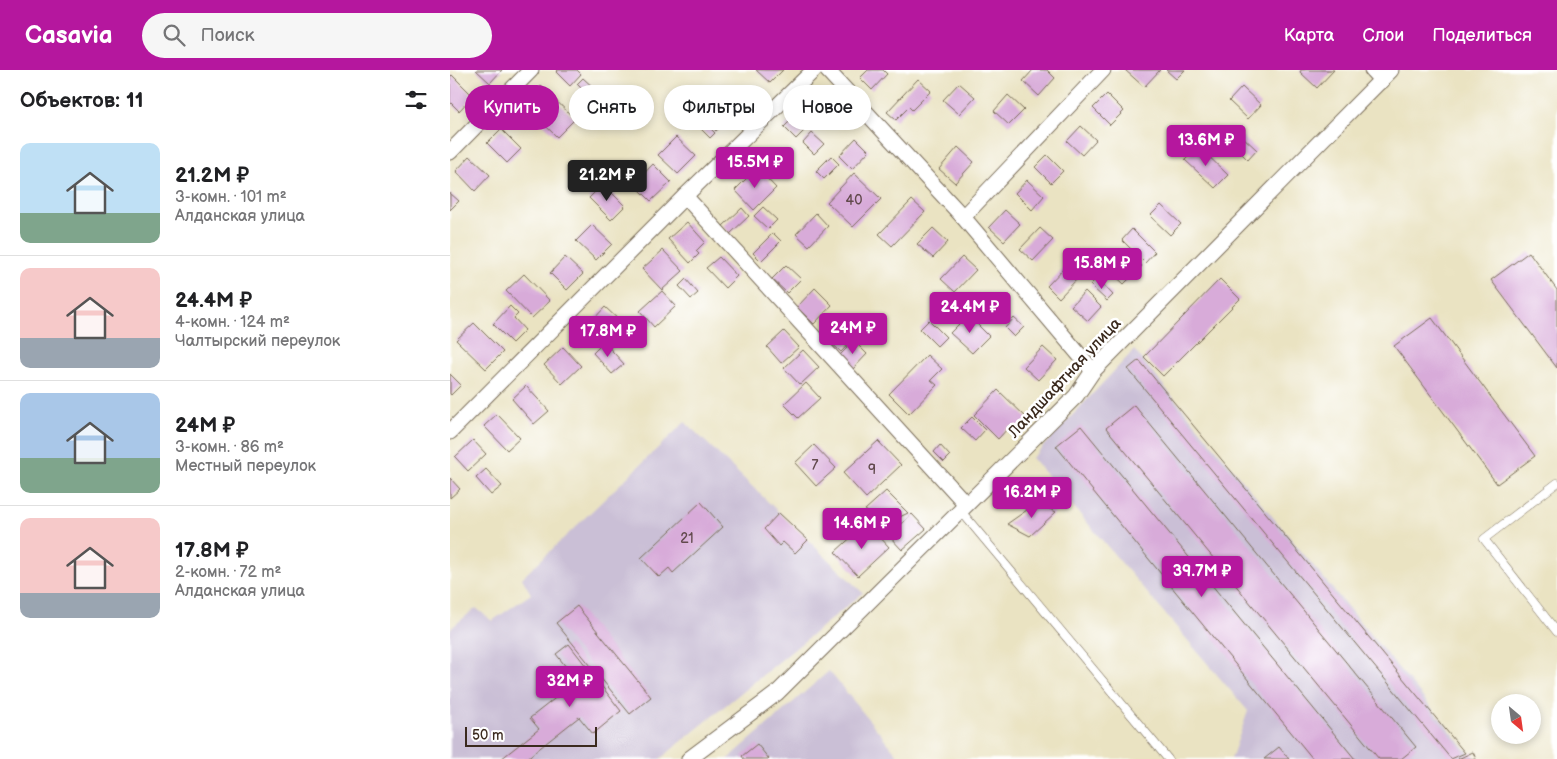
<!DOCTYPE html>
<html lang="ru">
<meta charset="utf-8">
<style>
body{margin:0;font-family:"Balsamiq Sans",sans-serif;background:#f6f6f6;color:#202124;height:100vh;display:flex;flex-direction:column;font-size:19px;white-space:nowrap}
*{box-sizing:border-box;margin:0}
p{font-size:16px;color:#757577}
.icon{flex:none;width:28px;height:28px;fill:none;stroke:currentColor;stroke-width:2;stroke-linecap:round;stroke-linejoin:round}
.map{position:relative;flex:1;overflow:hidden}
.details{display:flex;flex-direction:column;background:#fff;width:450px}
.details>*{flex:none}
.banner{position:absolute;left:15px;top:15px;width:475px;height:45px;display:flex;gap:10px}
.needle{width:32px;rotate:151deg}
.fabs{position:absolute;left:1041px;top:624px;display:grid;gap:10px}
.fabs a{display:grid;place-items:center;width:50px;height:50px;border-radius:50%;background:#fff;box-shadow:0 2px 8px #0003;font-size:25px}
.scale{position:absolute;left:15px;bottom:12px;width:132px;box-sizing:border-box;padding-left:5px;border:2px solid #3b2a1e;border-top:0;font-size:14px;line-height:18px;white-space:nowrap;color:#3b2a1e;-webkit-text-stroke:4px #fff;paint-order:stroke}
.price{position:absolute;translate:-50% -42px;padding:0 11px;border-radius:5px;background:#b5179e;color:#fff;font-size:16px;line-height:32px;filter:drop-shadow(0 1px 2px #0008)}
.price::after{content:'';position:absolute;left:50%;top:30px;width:15px;height:11px;margin-left:-8px;background:inherit;clip-path:polygon(0 0,100% 0,50% 100%)}
.price.current{background:#222;color:#fff}
ul{padding:0;list-style:none}
li{display:flex;align-items:center;gap:15px;height:125px;padding:0 20px}
li+li{border-top:1px solid #e0e0e0}
li span{display:grid;place-items:center;flex:none;width:140px;height:100px;border-radius:10px;color:#555}
li>.icon{margin-inline-start:auto}
span .icon{width:60px;height:60px;fill:#fffc;stroke-width:1}
li b{font-size:21px}
h2{display:flex;justify-content:space-between;align-items:center;height:60px;padding:0 20px;font-size:21px}
.tag{padding:0 18px;border-radius:22px;background:#fff;box-shadow:0 2px 8px #0003;font-size:18px;line-height:45px}
.tag.current{background:#b5179e;color:#fff}
header{display:flex;align-items:center;gap:30px;box-sizing:border-box;height:70px;padding:0 25px;background:#b5179e;color:#fff}
header strong{font-size:24px}
nav{display:flex;gap:28px;margin-inline-start:auto;font-size:18px}
.search{width:350px;height:45px;background:#f6f6f6;display:flex;align-items:center;gap:12px;box-sizing:border-box;padding:0 18px;border-radius:28px;color:#757577;font-size:19px}
main{display:flex;flex:1;min-height:0}
.map>svg:first-child{display:block}
.industrial{fill:#cabfd6}
.building{fill:#d8abd9}
.lines{fill:none;stroke-linecap:round;stroke-linejoin:round}
.lane-casing{stroke:#786b57;stroke-width:9}
.street-casing{stroke:#786b57;stroke-width:17}
.lane{stroke:#fff;stroke-width:8}
.street{stroke:#fff;stroke-width:15}
.labels{text-anchor:middle;dominant-baseline:central;stroke-width:5;stroke-linejoin:round;paint-order:stroke}
.number-label{font-size:14px;fill:#624a4d}
.street-label{font-size:16px;fill:#3b2a1e;stroke:#fff}
</style>
<header>
<strong>Casavia</strong>
<div class="search"><svg class="icon" aria-label="search" viewBox="0 0 24 24"><circle cx="10" cy="10" r="6"/><path d="M15 15l6 6"/></svg>Поиск</div>
<nav><a>Карта</a><a>Слои</a><a>Поделиться</a></nav>
</header>
<main>
<section class="details">
<h2>Объектов: 11<svg class="icon" aria-label="filters" viewBox="0 0 24 24"><path d="M4 7h16M4 17h16"/><circle cx="9" cy="7" r="2"/><circle cx="15" cy="17" r="2"/></svg></h2>
<ul>
<li><span style="background:linear-gradient(#bfe0f5 70%,#7fa58c 0)"><svg class="icon" aria-label="home" viewBox="0 0 24 24"><path d="M3 11l9-7 9 7M6 9v11h12V9"/></svg></span><div><b>21.2M ₽</b><p>3-комн. · 101 m²</p><p>Алданская улица</p></div></li>
<li><span style="background:linear-gradient(#f6c9c9 70%,#9aa5b1 0)"><svg class="icon" aria-label="home" viewBox="0 0 24 24"><path d="M3 11l9-7 9 7M6 9v11h12V9"/></svg></span><div><b>24.4M ₽</b><p>4-комн. · 124 m²</p><p>Чалтырский переулок</p></div></li>
<li><span style="background:linear-gradient(#a9c7e8 65%,#7fa58c 0)"><svg class="icon" aria-label="home" viewBox="0 0 24 24"><path d="M3 11l9-7 9 7M6 9v11h12V9"/></svg></span><div><b>24M ₽</b><p>3-комн. · 86 m²</p><p>Местный переулок</p></div></li>
<li><span style="background:linear-gradient(#f6c9c9 75%,#9aa5b1 0)"><svg class="icon" aria-label="home" viewBox="0 0 24 24"><path d="M3 11l9-7 9 7M6 9v11h12V9"/></svg></span><div><b>17.8M ₽</b><p>2-комн. · 72 m²</p><p>Алданская улица</p></div></li>
</ul>
</section>
<div class="map">
<svg width="1107" height="689" viewBox="0 0 1107 689">
<rect width="100%" height="100%" fill="#fff"/>
<filter id="ink" filterUnits="userSpaceOnUse"><feTurbulence type="fractalNoise" baseFrequency=".02" numOctaves="2"/><feDisplacementMap in="SourceGraphic" scale="10" xChannelSelector="R" yChannelSelector="G"/><feConvolveMatrix kernelMatrix="1 2 1 2 8 2 1 2 1" color-interpolation-filters="sRGB"/></filter>
<filter id="wash" filterUnits="userSpaceOnUse"><feTurbulence type="fractalNoise" baseFrequency=".0096" numOctaves="4" result="noise"/><feDisplacementMap in="SourceGraphic" scale="20" xChannelSelector="R" yChannelSelector="G"/><feGaussianBlur stdDeviation="1.12" result="paint"/><feColorMatrix in="noise" values="0 0 0 0 0 0 0 0 0 0 0 0 0 0 0 0 0 1.4 0 .05"/><feComposite in="paint" operator="in"/></filter>
<g filter="url(#wash)">
<rect width="100%" height="100%" fill="#eae3c2"/>
<g class="industrial">
<path d="M684,280L1024,689H781L798,641L582,388Z"/>
<path d="M235,352L413,523L210,689H0V559L26,538L42,551L81,524L72,508Z"/>
<path d="M379,601L451,689H278Z"/>
</g>
<g id="blocks">
<g class="building">
<path d="M26,0H52L40,13Z"/>
<path d="M108,0H127L131,4L120,16L106,2Z"/>
<path d="M306,0H333L320,13Z"/>
<path d="M418,0H433L437,4L422,20L410,8Z"/>
<path d="M583,0H597L605,8L589,26L573,11Z"/>
<path d="M675,0H710L694,17Z"/>
<path d="M716,0H735L726,9Z"/>
<path d="M851,0H884L867,18L850,2Z"/>
<path d="M2,5L23,26L9,41L0,32V7Z"/>
<path d="M133,8L145,19L138,25L127,14Z"/>
<path d="M468,9L481,21L462,40L459,37L446,50L437,42Z"/>
<path d="M509,13L525,27L509,44L493,30Z"/>
<path d="M91,16L125,49L107,67L73,34Z"/>
<path d="M792,17L811,35L798,49L779,31Z"/>
<path d="M657,24L674,41L660,55L643,38Z"/>
<path d="M558,25L574,40L559,55L544,41Z"/>
<path d="M363,28L372,37L354,55L357,58L346,69L334,57Z"/>
<path d="M258,29L279,49L266,61L246,41Z"/>
<path d="M252,50L265,63L260,68L247,55Z"/>
<path d="M631,56L646,70L632,85L617,71Z"/>
<path d="M51,59L71,79L57,93L37,73Z"/>
<path d="M362,63L374,74L364,84L353,73Z"/>
<path d="M792,66L807,80L798,90L783,75Z"/>
<path d="M226,67L246,86L228,104L208,85Z"/>
<path d="M406,68L419,81L402,99L389,86Z"/>
<path d="M748,76L778,105L765,118L735,90Z"/>
<path d="M508,77L524,92L505,113L489,99Z"/>
<path d="M597,85L613,101L601,113L585,97Z"/>
<path d="M20,86L40,105L25,121L6,101Z"/>
<path d="M381,86L389,94L374,109L366,101Z"/>
<path d="M203,94L221,112L201,131L184,114Z"/>
<path d="M307,98L326,118L304,140L285,120Z"/>
<path d="M404,103L431,129L403,157L377,132Z"/>
<path d="M577,110L594,126L582,140L565,123Z"/>
<path d="M153,114L175,136L161,150L139,128Z"/>
<path d="M0,123L9,131L0,140Z"/>
<path d="M462,130L475,142L442,176L429,164Z"/>
<path d="M711,135L731,154L720,165L700,146Z"/>
<path d="M313,137L327,150L318,159L304,146Z"/>
<path d="M292,138L299,146L280,164L273,156Z"/>
<path d="M555,140L570,154L554,171L539,157Z"/>
<path d="M366,143L378,156L359,176L346,164Z"/>
<path d="M237,152L255,172L246,181L249,184L240,193L218,169Z"/>
<path d="M142,155L162,174L146,190L126,171Z"/>
<path d="M483,158L498,172L483,188L467,174Z"/>
<path d="M590,158L603,170L583,191L570,179Z"/>
<path d="M682,159L705,182L695,193L672,170Z"/>
<path d="M323,163L331,171L311,191L303,183Z"/>
<path d="M213,180L233,201L212,220L192,199Z"/>
<path d="M678,182L692,196L674,214L660,201Z"/>
<path d="M1079,182L1107,220V298L1041,210Z"/>
<path d="M115,187L133,204L117,220L100,203Z"/>
<path d="M269,187L287,206L275,218L256,198Z"/>
<path d="M512,187L526,200L505,222L491,209Z"/>
<path d="M336,195L351,209L337,223L322,209Z"/>
<path d="M615,197L628,208L609,228L597,216Z"/>
<path d="M74,204L100,231L82,248L56,221Z"/>
<path d="M647,208L663,225L657,231L640,215Z"/>
<path d="M236,209L248,223L241,229L229,216Z"/>
<path d="M770,209L790,229L713,306L694,287Z"/>
<path d="M365,218L382,235L364,254L347,237Z"/>
<path d="M212,221L226,236L204,257L190,241Z"/>
<path d="M635,221L651,237L638,251L621,236Z"/>
<path d="M60,236L68,244L64,248L75,260L62,273L43,254Z"/>
<path d="M155,237L170,251L155,266L141,252Z"/>
<path d="M518,245L539,266L522,283L500,263Z"/>
<path d="M564,248L574,257L564,267L555,258Z"/>
<path d="M982,248L1085,386L1047,414L944,276Z"/>
<path d="M390,250L406,266L391,282L374,266Z"/>
<path d="M479,250L496,267L487,276L470,259Z"/>
<path d="M24,253L53,282L36,299L6,270Z"/>
<path d="M334,261L349,277L331,293L317,277Z"/>
<path d="M404,271L417,284L403,299L390,285Z"/>
<path d="M154,272L174,294L162,304L143,283Z"/>
<path d="M113,277L131,296L112,314L94,295Z"/>
<path d="M593,277L607,290L588,310L574,297Z"/>
<path d="M353,280L369,297L350,315L334,298Z"/>
<path d="M477,285L492,299L481,310L487,315L459,344L439,324Z"/>
<path d="M689,290L1015,683L1001,689L678,299Z"/>
<path d="M0,304L11,315L1,325L0,324Z"/>
<path d="M356,313L370,328L348,348L334,334Z"/>
<path d="M76,316L99,341L84,354L62,329Z"/>
<path d="M548,320L579,350L567,363L560,356L548,369L524,345Z"/>
<path d="M684,335L966,677L951,689H929L656,358Z"/>
<path d="M47,344L70,368L57,380L34,356Z"/>
<path d="M522,347L535,360L525,371L511,358Z"/>
<path d="M631,356L905,689H863L606,376Z"/>
<path d="M23,370L36,384L18,401L5,387Z"/>
<path d="M428,371L451,395L416,428L393,403Z"/>
<path d="M364,375L386,398L366,416L345,393Z"/>
<path d="M490,375L500,386L494,392L484,382Z"/>
<path d="M36,399L52,416L41,425L26,408Z"/>
<path d="M0,408L10,419L0,428Z"/>
<path d="M436,421L458,443L435,454L415,440Z"/>
<path d="M251,432L273,457L223,503L219,498L209,507L191,488Z"/>
<path d="M587,433L606,442L580,466L557,454Z"/>
<path d="M329,443L358,470L345,483L333,472L329,476L314,459Z"/>
<path d="M462,444L476,459L452,480L439,466Z"/>
<path d="M417,453L439,477L408,506L385,482Z"/>
<path d="M127,536L201,627L180,644L106,553Z"/>
<path d="M119,574L171,641L143,664L129,647L76,689H51L89,659L80,648L127,611L106,584Z"/>
<path d="M307,674L319,689H294L292,686Z"/>
<path d="M829,677L839,689H814Z"/>
<path d="M1023,682L1026,689H1008Z"/>
</g>
</g>
</g>
<g filter="url(#ink)">
<use href="#blocks" fill-opacity="0" stroke="#786b57" stroke-width="1"/>
<g class="lines">
<g class="lane-casing">
<g id="lane">
<path d="M1107,413L1034,469L1107,562"/>
<path d="M510,440L718,689"/>
</g>
</g>
<g class="street-casing">
<g id="street">
<path d="M377,0L513,147L643,301"/>
<path d="M922,0L932,11"/>
<path d="M0,82L81,0"/>
<path d="M235,126L516,434"/>
<path d="M513,147L653,0"/>
<path d="M0,362L235,126L364,0"/>
<path d="M239,689L327,623L626,326L643,301L941,0"/>
</g>
</g>
<use href="#lane" class="lane"/>
<use href="#street" class="street"/>
</g>
</g>
<g class="labels">
<g class="number-label">
<text x="404" y="130">40</text>
<text x="365" y="395">7</text>
<text x="422" y="399">9</text>
<text x="237" y="468">21</text>
</g>
<g class="street-label">
<text transform="translate(615 308) rotate(-47)">Ландшафтная улица</text>
</g>
</g>
</svg>
<div class="fabs">
<a><svg class="needle" viewBox="-14 -14 28 28"><path d="M0-13l5 13h-10z" fill="#e53935"/><path d="M0 13l5-13h-10z" fill="#757577"/></svg></a>
</div>
<div class="scale">50 m</div>
<b class="price" style="left:756px;top:97px">13.6M ₽</b>
<b class="price" style="left:305px;top:119px">15.5M ₽</b>
<b class="price current" style="left:157px;top:132px">21.2M ₽</b>
<b class="price" style="left:652px;top:220px">15.8M ₽</b>
<b class="price" style="left:520px;top:264px">24.4M ₽</b>
<b class="price" style="left:403px;top:285px">24M ₽</b>
<b class="price" style="left:158px;top:288px">17.8M ₽</b>
<b class="price" style="left:582px;top:449px">16.2M ₽</b>
<b class="price" style="left:412px;top:480px">14.6M ₽</b>
<b class="price" style="left:752px;top:528px">39.7M ₽</b>
<b class="price" style="left:120px;top:638px">32M ₽</b>
<div class="banner">
<a class="tag current">Купить</a>
<a class="tag">Снять</a>
<a class="tag">Фильтры</a>
<a class="tag">Новое</a>
</div>
</div>
</main>
